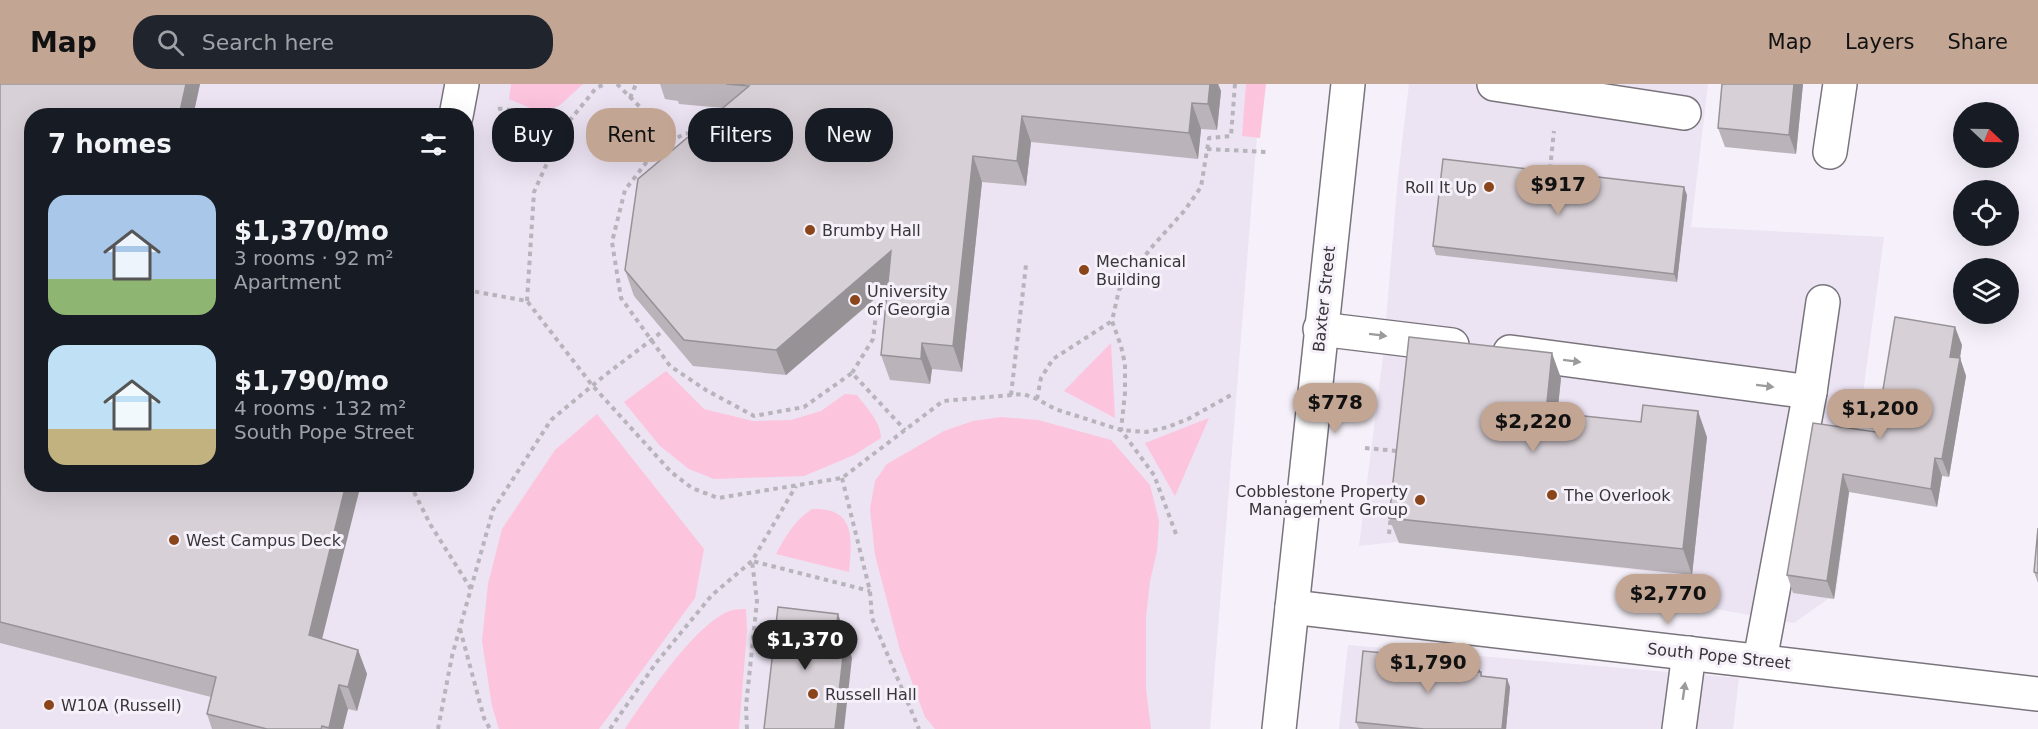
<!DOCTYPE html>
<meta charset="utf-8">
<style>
body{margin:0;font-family:"DejaVu Sans",sans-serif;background:#20242c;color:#f1f3f6;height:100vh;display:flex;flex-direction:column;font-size:22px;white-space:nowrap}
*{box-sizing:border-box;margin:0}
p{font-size:20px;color:#9ea1a6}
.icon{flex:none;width:33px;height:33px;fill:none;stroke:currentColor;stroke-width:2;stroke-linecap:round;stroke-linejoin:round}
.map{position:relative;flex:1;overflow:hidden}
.details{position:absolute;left:24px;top:24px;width:450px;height:384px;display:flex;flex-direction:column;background:#171b24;border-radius:24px;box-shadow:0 6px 24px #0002}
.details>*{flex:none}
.hud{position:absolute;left:492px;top:24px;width:570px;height:54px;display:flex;gap:12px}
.needle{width:39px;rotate:112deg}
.controls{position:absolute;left:1953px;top:18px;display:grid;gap:12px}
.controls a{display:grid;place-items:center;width:66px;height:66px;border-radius:50%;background:#171b24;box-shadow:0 6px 24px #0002;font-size:30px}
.price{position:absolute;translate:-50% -51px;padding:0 14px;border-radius:21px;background:#c3a593;color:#111;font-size:20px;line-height:39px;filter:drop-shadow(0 2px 3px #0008)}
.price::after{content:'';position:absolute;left:50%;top:36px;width:18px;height:14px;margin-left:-9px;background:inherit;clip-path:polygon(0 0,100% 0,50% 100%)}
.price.on{background:#222;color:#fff}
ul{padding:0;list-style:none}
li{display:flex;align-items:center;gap:18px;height:150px;padding:0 24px}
li span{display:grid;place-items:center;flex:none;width:168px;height:120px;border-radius:18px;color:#555}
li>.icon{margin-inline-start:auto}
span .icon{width:72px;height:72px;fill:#fffc;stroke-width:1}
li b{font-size:26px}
h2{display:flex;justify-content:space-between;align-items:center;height:72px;padding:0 24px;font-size:26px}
.tag{padding:0 21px;border-radius:24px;background:#171b24;box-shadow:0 6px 24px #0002;font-size:21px;line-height:54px}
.tag.on{background:#c3a593;color:#111}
header{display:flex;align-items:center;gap:36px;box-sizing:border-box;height:84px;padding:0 30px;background:#c3a593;color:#111}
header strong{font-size:28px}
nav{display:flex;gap:33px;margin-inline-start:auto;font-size:21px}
.search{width:420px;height:54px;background:#20242c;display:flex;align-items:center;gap:15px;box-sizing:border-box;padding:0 21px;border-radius:24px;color:#9ea1a6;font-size:22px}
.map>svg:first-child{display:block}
.built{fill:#ece3f3;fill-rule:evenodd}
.green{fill:#fdc4dd}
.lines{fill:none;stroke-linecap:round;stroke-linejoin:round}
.minor-casing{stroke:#79747c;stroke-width:36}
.major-casing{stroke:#79747c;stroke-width:36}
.path{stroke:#b8b4bb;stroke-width:4;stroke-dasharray:4.5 4.5;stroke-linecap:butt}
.minor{stroke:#fff;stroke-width:33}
.major{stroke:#fff;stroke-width:33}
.wall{fill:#bab3b9}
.shaded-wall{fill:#979296}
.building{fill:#d8d0d7;stroke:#979296;stroke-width:1.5}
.oneway{fill:#9b9a9c}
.poi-dot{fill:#8a461a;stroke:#f5f0f9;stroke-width:2}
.labels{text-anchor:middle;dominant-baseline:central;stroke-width:6;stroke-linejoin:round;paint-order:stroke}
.poi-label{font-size:16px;fill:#373539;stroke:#f5f0f9;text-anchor:start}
.street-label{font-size:16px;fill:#373539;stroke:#f5f0f9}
</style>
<header>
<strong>Map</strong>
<div class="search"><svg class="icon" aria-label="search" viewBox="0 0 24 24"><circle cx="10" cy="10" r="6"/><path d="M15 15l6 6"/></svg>Search here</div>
<nav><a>Map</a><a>Layers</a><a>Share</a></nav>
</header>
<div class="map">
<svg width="2038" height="645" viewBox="0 0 2038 645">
<rect width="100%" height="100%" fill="#f5f0f9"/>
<g class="built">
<path d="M0,0H1261L1210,645H0ZM32,32H466V400H32Z"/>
<path d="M1409,0H1708L1691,143L1884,153L1836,509L1794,539L1694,521L1674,491L1404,457L1359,462L1383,273L1398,93Z"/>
<path d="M1348,561L1739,594L1733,645H1339Z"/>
</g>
<g class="green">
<path d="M511,0H583L560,21L544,30L509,15Z"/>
<path d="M1246,0H1266L1260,54L1242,52Z"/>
<path d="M1111,259L1115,334L1064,307Z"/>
<path d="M666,287L704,325L753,337L791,336L821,327L845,310L857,311C867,325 880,336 881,354L854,371L804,392L714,395L689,385L660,362L624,318Z"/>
<path d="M597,330L704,465L695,514L599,645H499L492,622L482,557L488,500L502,445L555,366Z"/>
<path d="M1001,333L1038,336L1111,356L1150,401L1159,437L1157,467L1150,497L1146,533V605L1151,645H935L925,633L900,566L875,471L870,425L875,397L887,380L944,347L973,337Z"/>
<path d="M1209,334L1175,412L1145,359Z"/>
<path d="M812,425C856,423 852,455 849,488L776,470C786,452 794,437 812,425Z"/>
<path d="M746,525L747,547L739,645H625C645,615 699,534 733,526C737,525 742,525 746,525Z"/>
</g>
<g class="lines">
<g class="minor-casing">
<g id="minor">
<path d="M1494,0L1684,29"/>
<path d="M456,32L462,0"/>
<path d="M1830,68L1840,0"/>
<path d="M1320,245L1452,261"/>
<path d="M1510,268L1810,308"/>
<path d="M1292,523L2038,610"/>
<path d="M1760,576L1810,308L1823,218"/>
<path d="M1679,645L1689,569"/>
</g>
</g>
<g class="major-casing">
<path id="major" d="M1279,645L1348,0"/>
</g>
<g class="path">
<path d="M617,0L658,41L659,62"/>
<path d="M630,14L636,0"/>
<path d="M498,25C512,22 546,43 561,49"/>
<path d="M699,47L685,50L659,62L625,106L612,158L621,214L670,282L706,306L754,332L804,323L852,289L905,346"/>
<path d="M1207,65L1267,68"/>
<path d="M1550,85L1554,47"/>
<path d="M466,206L527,217L592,301L671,388L692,404L718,414L842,394L943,317L1023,310L1037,315L1055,325L1121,346L1146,348L1168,343L1188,335L1231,311"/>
<path d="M527,217L534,108L562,46L596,4L605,0"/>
<path d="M852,289L873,255L879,207"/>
<path d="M1011,311L1026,181"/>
<path d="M1037,315L1041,294L1053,275L1112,237"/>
<path d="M1365,364L1397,367"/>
<path d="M842,394L870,507L872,534L919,645"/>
<path d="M410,400L430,440L471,505"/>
<path d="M1176,450L1154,391L1121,346L1125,309V280L1121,262L1112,237L1119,206L1151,164L1185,126L1201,103L1209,54L1231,52L1235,0"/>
<path d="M1389,450L1391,431"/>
<path d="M460,545L484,634L490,645"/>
<path d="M438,645L452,572L493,426L551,336L604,292L663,247"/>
<path d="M610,645L656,579L712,511L752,477L796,402"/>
<path d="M747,645L746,622L757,517L752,477L870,507"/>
</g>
<use href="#minor" class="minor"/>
<use href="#major" class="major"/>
</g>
<g class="wall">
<path d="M0,0H200L193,32H32L322,555L358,566L367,590L357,627L348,625L343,645H212L207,630L211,613L0,559Z"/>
<path d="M660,0H1218L1221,7L1217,46L1201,45L1198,75L1031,58L1026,102L982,98L962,288L932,285L930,300L890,296L881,271L888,204L786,291L693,282L634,212L625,186L723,24L679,20L678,17L665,15Z"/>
<path d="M1803,0L1796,70L1725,63L1718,44Z"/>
<path d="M1687,111L1677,198L1436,171L1433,162Z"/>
<path d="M1962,261L1960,274L1966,292L1949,393L1942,392L1937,423L1849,408L1834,515L1793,509L1787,491L1813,339L1876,348Z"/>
<path d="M1561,294L1557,329L1707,353L1692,491L1399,459L1389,434Z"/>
<path d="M2038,444V499L2034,488Z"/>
<path d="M1480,587L1482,592L1507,595L1510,603L1506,645H1359L1356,638Z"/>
</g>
<g class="shaded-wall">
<path d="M186,0H200L193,32H179Z"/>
<path d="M1210,0H1218L1221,7L1217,46L1208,20Z"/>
<path d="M1794,0H1803L1796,70L1789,51Z"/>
<path d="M1192,19L1201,45L1198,75L1189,49Z"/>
<path d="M1022,32L1031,58L1026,102L1017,77Z"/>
<path d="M973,72L982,98L962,288L953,262Z"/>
<path d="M1684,103L1687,111L1677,198L1674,190Z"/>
<path d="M891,167L901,192L786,291L776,266Z"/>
<path d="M1955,243L1962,261L1957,290L1950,273Z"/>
<path d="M922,259L932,285L930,300L921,275Z"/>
<path d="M1552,269L1561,294L1555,353L1546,328Z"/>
<path d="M1960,274L1966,292L1949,393L1942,375Z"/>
<path d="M1698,327L1707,353L1692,491L1683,465Z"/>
<path d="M1935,374L1942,392L1937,423L1931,405Z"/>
<path d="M1843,390L1849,408L1834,515L1827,497Z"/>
<path d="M346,400H361L317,575L309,551Z"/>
<path d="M838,530L845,549L842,572L835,553Z"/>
<path d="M845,554L852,574L844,645H835Z"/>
<path d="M358,566L367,590L357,627L348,603Z"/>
<path d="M1477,578L1480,587L1479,596L1476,588Z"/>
<path d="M1507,595L1510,603L1506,645H1502Z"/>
<path d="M339,601L348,625L343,645H329Z"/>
</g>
<g class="building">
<path d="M0,0H186L179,32H32V400H346L309,551L358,566L348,603L339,601L329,644L322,642L321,645H267L207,630L216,593L0,538Z"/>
<path d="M726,0H1210L1208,20L1192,19L1189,49L1022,32L1017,77L973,72L953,262L922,259L921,275L881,271L891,167L776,266L684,256L625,186L638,95L749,2Z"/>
<path d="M1722,0H1794L1789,51L1718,44Z"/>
<path d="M1443,75L1684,103L1674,190L1433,162Z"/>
<path d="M1895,233L1955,243L1950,273L1960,274L1942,375L1935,374L1931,405L1843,390L1827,497L1787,491L1813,339L1876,348Z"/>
<path d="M1409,253L1552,269L1546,328L1641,338L1643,321L1698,327L1683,465L1389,434Z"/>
<path d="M2038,444V489L2034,488Z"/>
<path d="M778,523L838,530L835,553L845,554L835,645H764Z"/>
<path d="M1363,567L1477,578L1476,588H1481V592L1507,595L1502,645H1424L1356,638Z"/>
</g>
<defs><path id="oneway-solid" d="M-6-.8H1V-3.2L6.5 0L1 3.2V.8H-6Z" transform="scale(1.5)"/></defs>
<g class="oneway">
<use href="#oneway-solid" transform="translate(1378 251) rotate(7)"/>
<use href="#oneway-solid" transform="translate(1572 277) rotate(7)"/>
<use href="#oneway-solid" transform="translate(1765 302) rotate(7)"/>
<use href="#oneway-solid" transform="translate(1684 607) rotate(-82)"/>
</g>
<g class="poi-dot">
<circle cx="1489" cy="103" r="6"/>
<circle cx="810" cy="146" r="6"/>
<circle cx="1084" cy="186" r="6"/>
<circle cx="855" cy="216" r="6"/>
<circle cx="1552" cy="411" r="6"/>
<circle cx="1420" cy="416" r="6"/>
<circle cx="174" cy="456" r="6"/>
<circle cx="813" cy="610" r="6"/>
<circle cx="49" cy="621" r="6"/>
</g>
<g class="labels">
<g class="poi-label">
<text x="1477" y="103" text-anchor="end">Roll It Up</text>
<text x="822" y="146">Brumby Hall</text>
<text x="1096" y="177">Mechanical<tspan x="1096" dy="18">Building</tspan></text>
<text x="867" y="207">University<tspan x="867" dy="18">of Georgia</tspan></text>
<text x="1408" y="407" text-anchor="end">Cobblestone Property<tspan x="1408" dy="18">Management Group</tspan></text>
<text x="1564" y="411">The Overlook</text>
<text x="186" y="456">West Campus Deck</text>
<text x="825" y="610">Russell Hall</text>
<text x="61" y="621">W10A (Russell)</text>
</g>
<g class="street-label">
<text transform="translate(1324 215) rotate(-84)">Baxter Street</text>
<text transform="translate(1719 572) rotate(6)">South Pope Street</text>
</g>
</g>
</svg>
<div class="controls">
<a><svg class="needle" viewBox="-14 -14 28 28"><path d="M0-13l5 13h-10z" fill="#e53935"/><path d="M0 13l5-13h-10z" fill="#9ea1a6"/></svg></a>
<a><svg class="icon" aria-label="locate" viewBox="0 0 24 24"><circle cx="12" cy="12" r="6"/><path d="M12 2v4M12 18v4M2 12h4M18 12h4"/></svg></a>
<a><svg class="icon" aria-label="layers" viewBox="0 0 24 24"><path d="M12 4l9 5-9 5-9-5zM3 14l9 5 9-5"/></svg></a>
</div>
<b class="price" style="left:1558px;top:132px">$917</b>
<b class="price" style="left:1335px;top:350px">$778</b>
<b class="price" style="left:1880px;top:356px">$1,200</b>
<b class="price" style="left:1533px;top:369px">$2,220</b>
<b class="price" style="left:1668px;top:541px">$2,770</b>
<b class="price on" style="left:805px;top:587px">$1,370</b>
<b class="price" style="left:1428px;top:610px">$1,790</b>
<div class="hud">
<a class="tag">Buy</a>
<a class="tag on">Rent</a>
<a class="tag">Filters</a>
<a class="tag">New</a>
</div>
<section class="details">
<h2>7 homes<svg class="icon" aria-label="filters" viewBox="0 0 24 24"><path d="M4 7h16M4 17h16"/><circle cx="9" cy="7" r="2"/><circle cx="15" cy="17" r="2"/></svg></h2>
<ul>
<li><span style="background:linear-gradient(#a9c7e8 70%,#8fb573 0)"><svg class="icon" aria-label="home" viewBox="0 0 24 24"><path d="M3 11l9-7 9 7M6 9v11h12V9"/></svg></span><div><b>$1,370/mo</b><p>3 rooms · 92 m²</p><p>Apartment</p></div></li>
<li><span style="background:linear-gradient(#bfe0f5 70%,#c2b280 0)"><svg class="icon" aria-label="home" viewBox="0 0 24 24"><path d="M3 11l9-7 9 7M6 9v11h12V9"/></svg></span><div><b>$1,790/mo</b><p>4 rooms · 132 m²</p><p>South Pope Street</p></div></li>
</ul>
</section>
</div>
